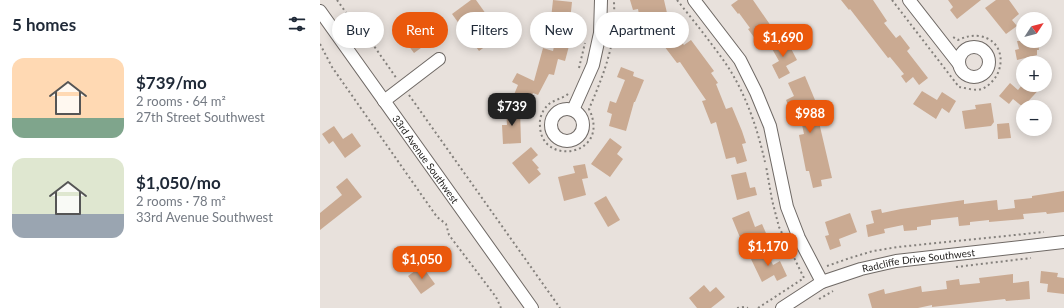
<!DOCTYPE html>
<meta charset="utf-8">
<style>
body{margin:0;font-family:Lato,sans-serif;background:#f2f2f3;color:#1f2937;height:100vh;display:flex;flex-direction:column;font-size:15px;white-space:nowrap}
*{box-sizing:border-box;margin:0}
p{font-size:13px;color:#747a83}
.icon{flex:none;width:22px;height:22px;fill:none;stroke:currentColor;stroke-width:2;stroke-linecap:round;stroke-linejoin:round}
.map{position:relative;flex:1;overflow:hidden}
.side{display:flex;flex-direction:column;background:#fff;width:320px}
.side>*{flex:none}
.banner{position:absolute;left:12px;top:12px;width:380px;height:36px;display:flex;gap:8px}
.needle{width:26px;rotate:54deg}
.tools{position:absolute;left:696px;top:12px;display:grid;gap:8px}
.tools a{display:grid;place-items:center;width:36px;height:36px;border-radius:50%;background:#fff;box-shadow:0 2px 10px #0003;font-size:20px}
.price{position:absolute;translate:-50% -34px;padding:0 9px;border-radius:8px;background:#ea580c;color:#fff;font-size:13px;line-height:26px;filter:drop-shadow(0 1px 2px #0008)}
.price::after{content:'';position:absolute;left:50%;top:24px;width:12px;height:9px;margin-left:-6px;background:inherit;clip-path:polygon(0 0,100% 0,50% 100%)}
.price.selected{background:#222;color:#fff}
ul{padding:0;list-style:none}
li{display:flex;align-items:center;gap:12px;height:100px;padding:0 12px}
li span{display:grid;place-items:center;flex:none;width:112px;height:80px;border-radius:12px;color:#555}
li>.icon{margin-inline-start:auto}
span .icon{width:48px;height:48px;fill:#fffc;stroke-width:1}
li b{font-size:17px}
h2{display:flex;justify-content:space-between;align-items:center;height:48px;padding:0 12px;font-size:17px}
.chip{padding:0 14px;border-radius:18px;background:#fff;box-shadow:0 2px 10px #0003;font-size:14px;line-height:36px}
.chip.selected{background:#ea580c;color:#fff}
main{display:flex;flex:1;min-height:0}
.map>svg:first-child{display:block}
.building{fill:#caaa92}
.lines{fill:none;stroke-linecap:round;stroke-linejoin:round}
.minor-casing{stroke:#6f6965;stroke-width:14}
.path{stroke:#84807c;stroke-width:2;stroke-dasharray:2 3;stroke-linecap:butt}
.minor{stroke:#fff;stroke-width:12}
.labels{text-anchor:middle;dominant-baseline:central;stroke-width:3;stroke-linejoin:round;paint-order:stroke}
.street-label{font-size:10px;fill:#1d1b19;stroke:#f5eee9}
</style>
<main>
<section class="side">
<h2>5 homes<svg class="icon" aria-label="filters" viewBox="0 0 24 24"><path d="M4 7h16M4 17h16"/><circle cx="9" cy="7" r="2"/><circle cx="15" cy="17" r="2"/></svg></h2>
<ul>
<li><span style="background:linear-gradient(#ffd9b3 75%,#7fa58c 0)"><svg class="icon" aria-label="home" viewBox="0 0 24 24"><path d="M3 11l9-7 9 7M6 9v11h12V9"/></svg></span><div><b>$739/mo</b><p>2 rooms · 64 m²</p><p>27th Street Southwest</p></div></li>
<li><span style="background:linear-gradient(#dfe7d0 70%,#9aa5b1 0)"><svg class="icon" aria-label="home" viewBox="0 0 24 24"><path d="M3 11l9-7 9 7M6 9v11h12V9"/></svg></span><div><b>$1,050/mo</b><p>2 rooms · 78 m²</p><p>33rd Avenue Southwest</p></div></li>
</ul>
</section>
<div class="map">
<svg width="744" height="308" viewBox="0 0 744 308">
<rect width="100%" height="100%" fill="#e8e1dc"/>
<g class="building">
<path d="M151,0H156L181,35L159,51L132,14Z"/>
<path d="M233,0L252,2L249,30L238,29L239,20L231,19Z"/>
<path d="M310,0H344L347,13L335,16L336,18L326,20V19L320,20L318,9L313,10Z"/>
<path d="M418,0H433L451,26L445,31L449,37L439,44L428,29L430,28L419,13L418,14L411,5Z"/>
<path d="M521,0H553L567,21L564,23L576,38L580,35L590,48L587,51L608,78L599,85L593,77L586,83L581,76L584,74L570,57L568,58L530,9L529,10Z"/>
<path d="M628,0H661L637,19L630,10L633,7Z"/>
<path d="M676,0H689L699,14L692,20L697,26L686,34L665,8Z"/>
<path d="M103,27L112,40L94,53L85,41Z"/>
<path d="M353,33L357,38L358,37L364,45L371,40L394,71L391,73L398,83L396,84L406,109L412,107L422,131L426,143L422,144L427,161L417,164L415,157L406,159L396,122L391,124L382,101L386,100L360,62L357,63L341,42Z"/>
<path d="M466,39L477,60L466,66L470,73L459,79L452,65L459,61L451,47Z"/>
<path d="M697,41H718L719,50H717V55L697,60L695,50L699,49Z"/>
<path d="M235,42L249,46L245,61L238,59L234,75L229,74L218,95L213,93L208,104L193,97L198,85L192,82L197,73L214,81L223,48L233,51Z"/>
<path d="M301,67L314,72L313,76L324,80L315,102H314L306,131L289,126L292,114L287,112L290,101L296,103L305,80L297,77Z"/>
<path d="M485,76L495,100L482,105L488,120L498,118L512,178L501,180L502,186L493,188L489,171H486L479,135L484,134L479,111L472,114L466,100L474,96L468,83Z"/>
<path d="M690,83L698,90L702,85H723L703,107L693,99L689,104L679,96Z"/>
<path d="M602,91L617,100L622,92L636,101L629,113L622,108L616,119L593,104Z"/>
<path d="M671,103L674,122L671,126L645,129L642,111L656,109L655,105Z"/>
<path d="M186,109H200L201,143L183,144L182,125H187Z"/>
<path d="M689,123L691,138L678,139L677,124Z"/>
<path d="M14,126L23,139L32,133L41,146L25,158L13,141L9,144L2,134Z"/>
<path d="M290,138L302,147L297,154L303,159L290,177L271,164Z"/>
<path d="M211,147L218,155L212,160L219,168L217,169L221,174L209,184L192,163Z"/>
<path d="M265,164L268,178L262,179L266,195L244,201L238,177L255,173L253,166Z"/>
<path d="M426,172L430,188L435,187L437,195L417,200L411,175Z"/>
<path d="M27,178L42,197L0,230V213L22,195L16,187Z"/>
<path d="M744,191V212L727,214L726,212L703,214L704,219L669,222V220L650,222V225L639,226L638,217L611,220V225L597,227V230L584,231L583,225L564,229L565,233L548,237L546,225L554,223L551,211L561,209L562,213L581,209L644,200V204L677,200L678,210L695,208L694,200L712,198V196Z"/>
<path d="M286,196L300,220L288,227L274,203Z"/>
<path d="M429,211L435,227L442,224L449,240L436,245L432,236L421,240L412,218Z"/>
<path d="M530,213L537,232L519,239L521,246L510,250L505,236L509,235L505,222Z"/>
<path d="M446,250L453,265L460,261L467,276L457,281L454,275L442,282L430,257Z"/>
<path d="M102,266L115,284L101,294L88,276Z"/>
<path d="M721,271L738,273L737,277L744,278V294L727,292L728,284L720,283Z"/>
<path d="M693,274V283L709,281L710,299L686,301L685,299L612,307V305L598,308H552L548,294L564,289L565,294L601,286L602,292L627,289L626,281L639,279L640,285L660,283L659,278Z"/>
<path d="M384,285L390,292L396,287L405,297L391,308H377L369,298Z"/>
</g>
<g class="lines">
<g class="minor-casing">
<g id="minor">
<path d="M374,0L420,60L436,92L450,126L467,207L479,238L502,282"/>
<path d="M589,0L639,64"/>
<path id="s1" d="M0,11L212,308"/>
<circle cx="654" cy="62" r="15"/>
<path d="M64,101L119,59"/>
<circle cx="247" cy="125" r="16"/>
<path d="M253,110L273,65L280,33L281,0"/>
<path id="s2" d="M462,308L502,282L541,269L576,261L744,242"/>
</g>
</g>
<g class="path">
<path d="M17,0L27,14L54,46L77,79"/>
<path d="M357,0C373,20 389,40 404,61C425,91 437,127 445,162"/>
<path d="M572,0L639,87C647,88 657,92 664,88C668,86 672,82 675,78C686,62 681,39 659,36C651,35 645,37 638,40L633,37"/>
<path d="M0,44L12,67L117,217L126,224L129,235L176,297L181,308"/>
<path d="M259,68L265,43"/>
<path d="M248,94C242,99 232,100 227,106C222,111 219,119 220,126C221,167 292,156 269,109C280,83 291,57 294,28C295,19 294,9 294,0"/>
<path d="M89,95L240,308"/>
<path d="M507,266L530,258L553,251L578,247L724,232"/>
<path d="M636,267L711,258"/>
<path d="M499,299L513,291"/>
<path d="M417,308L424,307L428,308"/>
<path d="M438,308L484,278L459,227L452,200L446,166"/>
</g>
<use href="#minor" class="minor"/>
</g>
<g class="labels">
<g class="street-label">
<text stroke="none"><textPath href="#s1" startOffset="182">33rd Avenue Southwest</textPath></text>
<text stroke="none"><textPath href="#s2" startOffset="147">Radcliffe Drive Southwest</textPath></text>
</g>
</g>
</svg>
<div class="tools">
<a><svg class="needle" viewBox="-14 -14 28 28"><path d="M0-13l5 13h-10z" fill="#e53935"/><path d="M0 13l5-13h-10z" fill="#747a83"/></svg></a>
<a>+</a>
<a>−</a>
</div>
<b class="price" style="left:463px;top:58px">$1,690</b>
<b class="price selected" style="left:192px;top:127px">$739</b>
<b class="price" style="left:490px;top:134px">$988</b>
<b class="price" style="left:448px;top:267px">$1,170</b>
<b class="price" style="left:102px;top:280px">$1,050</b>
<div class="banner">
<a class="chip">Buy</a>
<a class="chip selected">Rent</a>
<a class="chip">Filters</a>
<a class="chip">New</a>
<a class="chip">Apartment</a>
</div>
</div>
</main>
